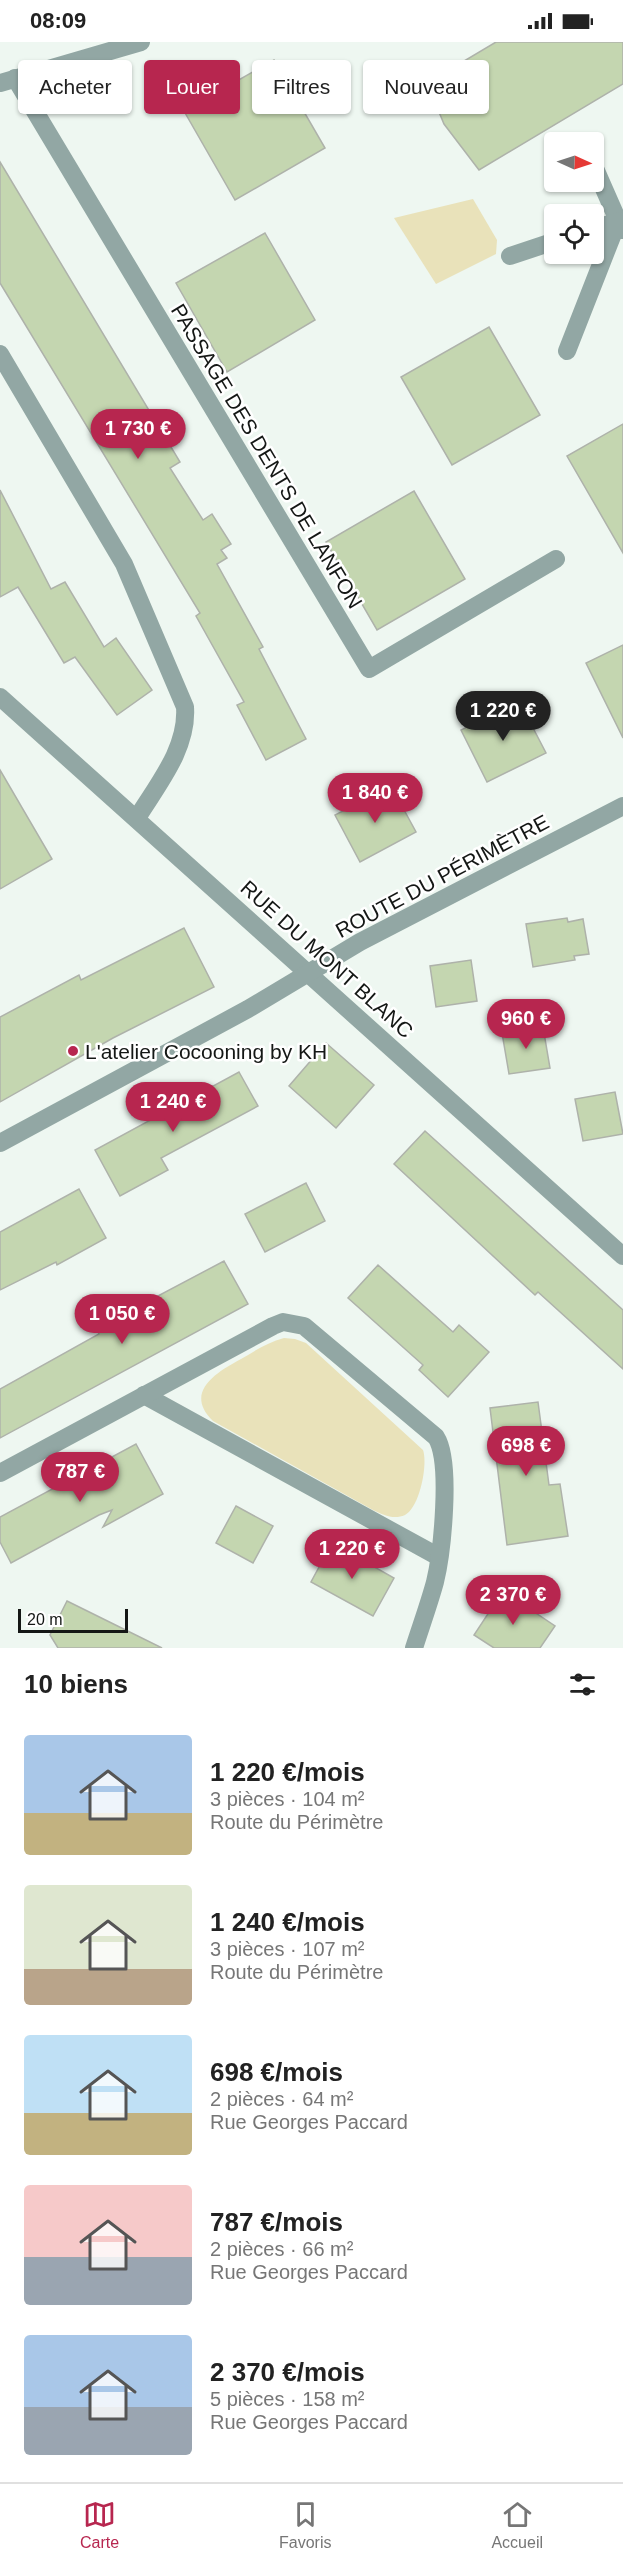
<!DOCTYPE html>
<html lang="fr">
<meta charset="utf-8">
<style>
body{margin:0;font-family:Arial,sans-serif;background:#f6f6f6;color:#222;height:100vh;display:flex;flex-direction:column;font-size:22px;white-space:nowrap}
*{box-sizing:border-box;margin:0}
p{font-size:20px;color:#767676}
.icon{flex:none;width:33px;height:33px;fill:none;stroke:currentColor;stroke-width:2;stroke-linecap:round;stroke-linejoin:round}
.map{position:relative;height:1606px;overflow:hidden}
.panel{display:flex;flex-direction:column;background:#fff;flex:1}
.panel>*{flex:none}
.hud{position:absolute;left:18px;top:18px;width:588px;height:54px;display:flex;gap:12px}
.needle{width:39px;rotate:93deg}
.fabs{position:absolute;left:544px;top:90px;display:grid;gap:12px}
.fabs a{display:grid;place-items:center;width:60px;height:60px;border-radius:6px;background:#fff;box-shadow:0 2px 4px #0004;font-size:30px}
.scale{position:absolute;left:18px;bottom:15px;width:110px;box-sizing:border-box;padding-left:6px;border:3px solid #141715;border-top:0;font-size:16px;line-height:21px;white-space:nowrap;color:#141715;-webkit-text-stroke:4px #fff;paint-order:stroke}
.price{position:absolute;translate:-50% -51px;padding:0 14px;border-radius:21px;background:#b7264f;color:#fff;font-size:20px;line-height:39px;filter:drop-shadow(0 2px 3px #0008)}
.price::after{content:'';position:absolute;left:50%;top:36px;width:18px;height:14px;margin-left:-9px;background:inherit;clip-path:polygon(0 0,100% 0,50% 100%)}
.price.current{background:#222;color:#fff}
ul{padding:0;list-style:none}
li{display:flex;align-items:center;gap:18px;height:150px;padding:0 24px}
li span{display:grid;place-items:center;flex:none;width:168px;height:120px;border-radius:6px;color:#555}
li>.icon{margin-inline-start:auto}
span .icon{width:72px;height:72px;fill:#fffc;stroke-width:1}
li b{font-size:26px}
h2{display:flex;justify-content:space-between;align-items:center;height:72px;padding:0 24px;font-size:26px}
.chip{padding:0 21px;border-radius:6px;background:#fff;box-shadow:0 2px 4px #0004;font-size:21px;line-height:54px}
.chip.current{background:#b7264f;color:#fff}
.status{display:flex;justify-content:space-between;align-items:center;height:42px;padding:0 30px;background:#fff;direction:ltr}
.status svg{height:16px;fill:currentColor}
.tab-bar{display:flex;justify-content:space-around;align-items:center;height:84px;border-top:2px solid #e0e0e0;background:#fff;font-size:16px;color:#767676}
.tab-bar a{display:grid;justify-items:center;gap:3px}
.tab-bar .current{color:#b7264f}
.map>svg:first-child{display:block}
.green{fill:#e9e2ba}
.building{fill:#c4d6b0;stroke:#aeb2aa;stroke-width:1.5}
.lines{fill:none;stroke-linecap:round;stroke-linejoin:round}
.minor{stroke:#92a7a4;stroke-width:18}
.poi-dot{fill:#b7264f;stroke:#fff;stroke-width:2}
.labels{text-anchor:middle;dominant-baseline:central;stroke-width:5;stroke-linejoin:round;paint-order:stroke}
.street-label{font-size:21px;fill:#141715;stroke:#fff}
.poi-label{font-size:21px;fill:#141715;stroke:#fff;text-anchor:start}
</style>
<div class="status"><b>08:09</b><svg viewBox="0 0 49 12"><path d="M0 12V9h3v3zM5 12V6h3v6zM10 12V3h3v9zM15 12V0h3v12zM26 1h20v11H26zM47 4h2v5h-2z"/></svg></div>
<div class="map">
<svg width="623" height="1606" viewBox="0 0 623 1606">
<rect width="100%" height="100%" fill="#eef7f1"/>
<g class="green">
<path d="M473,157L497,198L496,212L436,242L394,176Z"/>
<path d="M284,1296L295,1297L306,1301L423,1408C428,1422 420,1465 405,1473C394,1478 383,1473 373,1468L213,1379C183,1350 217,1330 241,1317C255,1309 268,1300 284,1296Z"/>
</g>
<g class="building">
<path d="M496,0H623V42L479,128L444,82L427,41Z"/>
<path d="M274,18L325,106L235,158L184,69Z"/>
<path d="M0,120L180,420L170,426L203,478L212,472L231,502L221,508L227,516L217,522L263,605L259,607L306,697L266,718L237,663L244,660L196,574L200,571L0,241Z"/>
<path d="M265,191L315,278L227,330L176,241Z"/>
<path d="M489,285L540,373L452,423L401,335Z"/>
<path d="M623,382V511L567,414Z"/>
<path d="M0,448L51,547L65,540L104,605L116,596L152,648L117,673L75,615L64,621L18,545L0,555Z"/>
<path d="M414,449L465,537L377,588L326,500Z"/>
<path d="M623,603V696L586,621Z"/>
<path d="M519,659L546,711L487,740L461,688Z"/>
<path d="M0,728L52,817L0,847Z"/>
<path d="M391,744L416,790L360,820L335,773Z"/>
<path d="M567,876L568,880L583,877L589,912L574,914L575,918L533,925L526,882Z"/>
<path d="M184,886L214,945L113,996L0,1060V975L79,933L81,938Z"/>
<path d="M471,918L477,959L436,965L430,924Z"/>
<path d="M543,985L550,1026L509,1032L502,991Z"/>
<path d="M326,1001L374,1043L336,1086L289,1044Z"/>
<path d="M239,1030L258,1064L161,1116L168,1128L120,1154L95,1108Z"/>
<path d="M615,1050L623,1092L583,1099L575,1057Z"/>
<path d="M425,1089L623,1268V1327L538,1250L535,1253L394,1122Z"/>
<path d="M306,1141L325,1179L265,1210L245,1172Z"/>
<path d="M79,1147L106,1196L57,1223L56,1220L0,1248V1190Z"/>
<path d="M224,1219L248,1262L0,1396V1347L99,1292L94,1282L138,1257L141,1263Z"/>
<path d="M378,1223L453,1290L459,1283L489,1310L448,1355L419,1328L423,1323L348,1256Z"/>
<path d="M538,1360L549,1443L560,1442L568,1494L507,1503L490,1366Z"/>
<path d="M136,1402L163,1452L103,1485L112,1468L99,1473L11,1521L0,1500V1475Z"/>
<path d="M236,1464L273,1484L253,1521L216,1501Z"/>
<path d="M332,1501L394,1536L373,1574L311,1540Z"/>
<path d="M503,1549L555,1584L540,1606H494L474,1593Z"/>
<path d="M67,1559L162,1606H58L50,1593Z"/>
</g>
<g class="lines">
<g class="minor">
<path d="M15,36L369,627L556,517"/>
<path d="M0,41L141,0"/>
<path d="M594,124L622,188"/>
<path d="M510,214L555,199"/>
<path d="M567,309L618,179L594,187"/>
<path d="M0,312L124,522L185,665C188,706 158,742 137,776"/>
<path d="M0,655L623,1214"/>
<path d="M0,1101L248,967L360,900L623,764"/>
<path d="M144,1353L439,1515"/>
<path d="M0,1431L273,1284L283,1280L304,1284L436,1395C452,1420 442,1511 435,1540C429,1562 421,1584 414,1606"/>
</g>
</g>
<circle class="poi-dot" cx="73" cy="1009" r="6"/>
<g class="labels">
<g class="street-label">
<text transform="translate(267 414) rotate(59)">PASSAGE DES DENTS DE LANFON</text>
<text transform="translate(442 834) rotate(-28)">ROUTE DU PÉRIMÈTRE</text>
<text transform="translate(327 917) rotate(42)">RUE DU MONT BLANC</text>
</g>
<g class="poi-label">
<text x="85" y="1009">L'atelier Cocooning by KH</text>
</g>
</g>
</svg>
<div class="fabs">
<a><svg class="needle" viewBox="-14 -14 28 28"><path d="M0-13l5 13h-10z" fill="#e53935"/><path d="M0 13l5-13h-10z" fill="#767676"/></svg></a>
<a><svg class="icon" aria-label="locate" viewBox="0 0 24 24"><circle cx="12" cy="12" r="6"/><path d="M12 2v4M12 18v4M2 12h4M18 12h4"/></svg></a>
</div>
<div class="scale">20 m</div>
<b class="price" style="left:138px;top:418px">1 730 €</b>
<b class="price current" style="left:503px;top:700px">1 220 €</b>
<b class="price" style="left:375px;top:782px">1 840 €</b>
<b class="price" style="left:526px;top:1008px">960 €</b>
<b class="price" style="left:173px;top:1091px">1 240 €</b>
<b class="price" style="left:122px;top:1303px">1 050 €</b>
<b class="price" style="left:526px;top:1435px">698 €</b>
<b class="price" style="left:80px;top:1461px">787 €</b>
<b class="price" style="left:352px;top:1538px">1 220 €</b>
<b class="price" style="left:513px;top:1584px">2 370 €</b>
<div class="hud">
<a class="chip">Acheter</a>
<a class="chip current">Louer</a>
<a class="chip">Filtres</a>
<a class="chip">Nouveau</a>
</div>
</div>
<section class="panel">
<h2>10 biens<svg class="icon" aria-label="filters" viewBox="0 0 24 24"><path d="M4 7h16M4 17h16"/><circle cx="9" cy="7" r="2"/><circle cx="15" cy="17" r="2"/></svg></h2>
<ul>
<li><span style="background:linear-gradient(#a9c7e8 65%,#c2b280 0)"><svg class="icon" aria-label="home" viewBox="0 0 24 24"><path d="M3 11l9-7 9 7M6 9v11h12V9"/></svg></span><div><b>1 220 €/mois</b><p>3 pièces · 104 m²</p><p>Route du Périmètre</p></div></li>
<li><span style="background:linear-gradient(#dfe7d0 70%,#b9a48a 0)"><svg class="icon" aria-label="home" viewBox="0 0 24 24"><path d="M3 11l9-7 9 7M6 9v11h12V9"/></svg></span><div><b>1 240 €/mois</b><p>3 pièces · 107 m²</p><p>Route du Périmètre</p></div></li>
<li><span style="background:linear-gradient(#bfe0f5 65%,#c2b280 0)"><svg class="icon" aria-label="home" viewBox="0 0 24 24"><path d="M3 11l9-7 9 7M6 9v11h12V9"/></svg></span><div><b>698 €/mois</b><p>2 pièces · 64 m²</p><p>Rue Georges Paccard</p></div></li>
<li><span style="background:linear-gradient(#f6c9c9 60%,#9aa5b1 0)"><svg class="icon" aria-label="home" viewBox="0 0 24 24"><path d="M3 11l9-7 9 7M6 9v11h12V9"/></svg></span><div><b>787 €/mois</b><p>2 pièces · 66 m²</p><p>Rue Georges Paccard</p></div></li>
<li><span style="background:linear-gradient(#a9c7e8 60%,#9aa5b1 0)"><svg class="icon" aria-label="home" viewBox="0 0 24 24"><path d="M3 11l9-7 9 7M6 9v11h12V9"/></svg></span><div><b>2 370 €/mois</b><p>5 pièces · 158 m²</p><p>Rue Georges Paccard</p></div></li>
</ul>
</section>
<nav class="tab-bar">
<a class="current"><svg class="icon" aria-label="map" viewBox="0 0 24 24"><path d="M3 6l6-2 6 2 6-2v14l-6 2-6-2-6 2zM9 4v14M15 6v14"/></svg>Carte</a>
<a><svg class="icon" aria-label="saved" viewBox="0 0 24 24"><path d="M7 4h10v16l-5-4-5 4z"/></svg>Favoris</a>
<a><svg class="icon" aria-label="home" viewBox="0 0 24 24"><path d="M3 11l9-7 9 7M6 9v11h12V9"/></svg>Accueil</a>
</nav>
